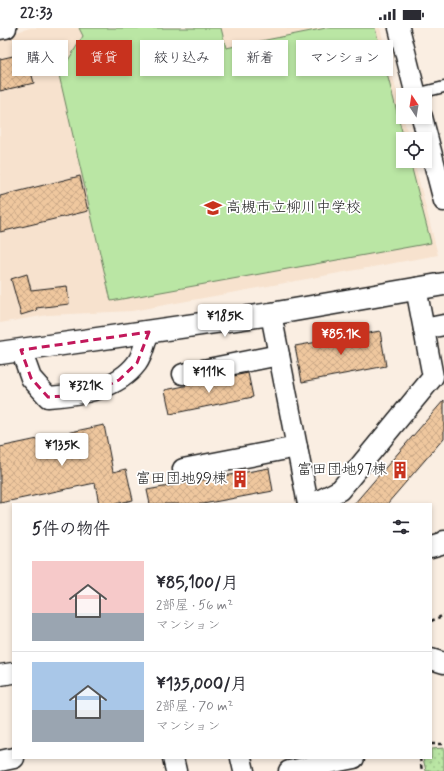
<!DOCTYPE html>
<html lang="ja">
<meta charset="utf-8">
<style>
body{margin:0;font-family:Mynerve,"Klee One",sans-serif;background:#f2f2f3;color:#2b2b33;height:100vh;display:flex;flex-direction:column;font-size:15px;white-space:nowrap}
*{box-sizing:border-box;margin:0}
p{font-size:13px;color:#7c7c81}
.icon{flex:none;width:22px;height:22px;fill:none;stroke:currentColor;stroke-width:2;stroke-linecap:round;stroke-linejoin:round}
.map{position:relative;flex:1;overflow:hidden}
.panel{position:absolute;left:12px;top:475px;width:420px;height:256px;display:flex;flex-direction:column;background:#fff;border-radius:0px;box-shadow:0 2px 6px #0003}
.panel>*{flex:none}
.guide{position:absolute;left:12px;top:12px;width:420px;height:36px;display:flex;gap:8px}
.needle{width:26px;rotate:348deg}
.fabs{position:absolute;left:396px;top:60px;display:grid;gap:8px}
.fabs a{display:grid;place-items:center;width:36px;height:36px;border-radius:0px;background:#fff;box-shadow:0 2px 6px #0003;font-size:20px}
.price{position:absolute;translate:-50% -34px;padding:0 9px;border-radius:4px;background:#fff;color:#222;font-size:13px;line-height:26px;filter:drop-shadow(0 1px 2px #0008)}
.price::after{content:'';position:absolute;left:50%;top:24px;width:12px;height:9px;margin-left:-6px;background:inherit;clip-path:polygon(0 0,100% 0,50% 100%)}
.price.active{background:#c8321e;color:#fff}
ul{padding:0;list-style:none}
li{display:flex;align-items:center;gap:12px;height:100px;padding:0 20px}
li+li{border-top:1px solid #e1e1e2}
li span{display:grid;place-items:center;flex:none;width:112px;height:80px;border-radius:0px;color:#555}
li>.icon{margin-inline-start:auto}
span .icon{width:48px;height:48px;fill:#fffc;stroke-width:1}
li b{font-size:17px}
h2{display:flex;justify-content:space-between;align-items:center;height:48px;padding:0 20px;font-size:17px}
.chip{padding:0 14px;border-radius:0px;background:#fff;box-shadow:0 2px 6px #0003;font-size:14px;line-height:36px}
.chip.active{background:#c8321e;color:#fff}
.status{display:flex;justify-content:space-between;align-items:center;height:28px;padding:0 20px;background:#fff;direction:ltr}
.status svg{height:11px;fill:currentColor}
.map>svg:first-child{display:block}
.built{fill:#f7e2ce}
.grass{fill:#bae6a4;stroke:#6b8160}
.park{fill:url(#park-dots);stroke:#6b8160}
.building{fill:url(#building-cross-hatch);stroke:#1c1c1c}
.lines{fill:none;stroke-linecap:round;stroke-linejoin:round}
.lane-casing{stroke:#1c1c1c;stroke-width:13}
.street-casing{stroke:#1c1c1c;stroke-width:23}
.secondary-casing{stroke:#1c1c1c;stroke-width:25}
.path{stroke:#1c1c1c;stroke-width:2.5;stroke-dasharray:4 3;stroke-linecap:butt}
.lane{stroke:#fff;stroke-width:10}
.street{stroke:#fff;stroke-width:20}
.secondary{stroke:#fff;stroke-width:22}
.marked{fill:none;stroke:#c2185b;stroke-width:3;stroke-dasharray:8 5;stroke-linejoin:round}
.labels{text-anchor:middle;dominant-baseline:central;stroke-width:3.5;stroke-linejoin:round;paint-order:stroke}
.poi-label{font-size:15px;fill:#1c1c1c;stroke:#fff;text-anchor:end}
</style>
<div class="status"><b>22:33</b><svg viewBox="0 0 49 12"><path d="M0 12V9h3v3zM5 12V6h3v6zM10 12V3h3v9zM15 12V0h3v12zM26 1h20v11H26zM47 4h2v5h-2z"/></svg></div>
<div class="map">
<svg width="444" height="743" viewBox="0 0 444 743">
<defs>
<pattern id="park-dots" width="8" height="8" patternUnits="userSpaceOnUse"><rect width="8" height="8" fill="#bae6a4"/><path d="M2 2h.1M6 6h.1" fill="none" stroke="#9fc58d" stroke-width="1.8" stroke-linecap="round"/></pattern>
<pattern id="building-cross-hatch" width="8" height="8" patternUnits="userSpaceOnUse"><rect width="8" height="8" fill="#efc79e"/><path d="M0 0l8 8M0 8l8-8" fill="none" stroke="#ca8"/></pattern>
</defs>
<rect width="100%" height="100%" fill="#faeee2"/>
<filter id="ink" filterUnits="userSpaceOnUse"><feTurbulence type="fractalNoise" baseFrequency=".025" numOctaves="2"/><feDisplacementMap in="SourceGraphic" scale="8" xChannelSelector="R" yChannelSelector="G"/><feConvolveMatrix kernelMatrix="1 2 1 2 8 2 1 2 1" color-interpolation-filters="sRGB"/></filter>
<g filter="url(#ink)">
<path class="built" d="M30,0H380L409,111H403V133H414L438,227L132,283L48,287L0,295V9Z"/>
<path class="grass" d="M79,0H221L226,20L326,0H375L404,111L403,133H410L431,215L111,273L59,47L83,8Z"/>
<path class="park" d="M444,720V743H426L423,730H431V721Z"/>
<g class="building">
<path d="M26,25L34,55L0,63V31Z"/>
<path d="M80,148L88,183L0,204V168Z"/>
<path d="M27,246L31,262L67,258L69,276L36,280L37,282L21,287L11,251Z"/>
<path d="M380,303L386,338L302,354L295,318Z"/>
<path d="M248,345L253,369L170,386L165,362Z"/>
<path d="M444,372V410L387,476H354Z"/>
<path d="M104,397L113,444L126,441L133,472L115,476H99L95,455L0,475V419Z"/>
<path d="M269,440L273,463L203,476H150L147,462Z"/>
</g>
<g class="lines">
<g class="lane-casing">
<path id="lane" d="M416,66L444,59"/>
</g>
<g class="street-casing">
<g id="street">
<path d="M399,0L416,67"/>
<path d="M0,1L6,0"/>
<path d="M422,89L444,173"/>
<path d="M271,286L308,476"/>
<path d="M424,301L444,297"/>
<path d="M21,322L31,350L48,369C79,367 117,362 137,335C143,327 145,313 149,304"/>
<path d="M183,346L279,327"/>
<path d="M183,441L297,419"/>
<path d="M313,476L340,462L433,349L416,260"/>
<path d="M431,519L441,516L444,513"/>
<path d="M431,631L444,635"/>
<path d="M0,647L13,645"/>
<path d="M173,730L176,743"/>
<path d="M241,730L244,743"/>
<path d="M0,733L14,730"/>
<path d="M289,743L354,730"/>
</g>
</g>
<g class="secondary-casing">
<path id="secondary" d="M0,325L271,286L444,256"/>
</g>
<g class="path">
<path d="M431,593L444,587"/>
<path d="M431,716H444"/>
<path d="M420,730L422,743"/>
</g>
<use href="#lane" class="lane"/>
<use href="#street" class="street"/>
<use href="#secondary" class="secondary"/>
</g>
</g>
<path class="marked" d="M149,304L137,335L119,352L98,362L65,368L48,369L31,350L21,322Z"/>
<defs>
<g id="school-bare" transform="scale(1.38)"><path d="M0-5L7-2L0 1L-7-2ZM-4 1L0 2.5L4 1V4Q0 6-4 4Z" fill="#c8321e" stroke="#fff" stroke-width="2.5" paint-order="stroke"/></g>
<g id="building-bare" transform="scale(1.38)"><path d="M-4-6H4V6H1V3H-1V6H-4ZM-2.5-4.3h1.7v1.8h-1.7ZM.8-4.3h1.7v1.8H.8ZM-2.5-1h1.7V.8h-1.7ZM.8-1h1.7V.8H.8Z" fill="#c8321e" stroke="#fff" stroke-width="2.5" paint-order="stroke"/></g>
</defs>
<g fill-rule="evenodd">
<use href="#school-bare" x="213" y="180"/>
<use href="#building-bare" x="400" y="442"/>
<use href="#building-bare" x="240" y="451"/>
</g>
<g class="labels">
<g class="poi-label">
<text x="226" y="180" text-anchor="start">高槻市立柳川中学校</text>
<text x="387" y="442">富田団地97棟</text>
<text x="227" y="451">富田団地99棟</text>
</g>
</g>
</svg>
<div class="fabs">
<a><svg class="needle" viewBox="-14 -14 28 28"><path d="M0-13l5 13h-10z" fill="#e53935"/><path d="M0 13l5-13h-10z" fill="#7c7c81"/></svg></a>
<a><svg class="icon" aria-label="locate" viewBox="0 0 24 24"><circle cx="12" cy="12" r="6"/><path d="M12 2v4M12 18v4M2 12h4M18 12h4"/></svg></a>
</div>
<b class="price" style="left:225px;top:310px">¥185K</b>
<b class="price active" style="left:341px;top:328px">¥85.1K</b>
<b class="price" style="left:209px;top:366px">¥111K</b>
<b class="price" style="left:86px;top:380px">¥321K</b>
<b class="price" style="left:62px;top:439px">¥135K</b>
<div class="guide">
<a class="chip">購入</a>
<a class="chip active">賃貸</a>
<a class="chip">絞り込み</a>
<a class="chip">新着</a>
<a class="chip">マンション</a>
</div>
<section class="panel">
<h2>5件の物件<svg class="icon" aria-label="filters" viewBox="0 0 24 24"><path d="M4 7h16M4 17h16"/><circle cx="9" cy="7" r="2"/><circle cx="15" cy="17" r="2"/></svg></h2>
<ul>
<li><span style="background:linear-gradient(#f6c9c9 65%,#9aa5b1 0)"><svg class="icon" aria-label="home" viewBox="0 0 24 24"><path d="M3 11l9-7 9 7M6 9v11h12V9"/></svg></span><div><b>¥85,100/月</b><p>2部屋 · 56 m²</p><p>マンション</p></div></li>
<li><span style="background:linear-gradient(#a9c7e8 60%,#9aa5b1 0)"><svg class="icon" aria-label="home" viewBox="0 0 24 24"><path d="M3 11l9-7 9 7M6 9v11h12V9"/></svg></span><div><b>¥135,000/月</b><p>2部屋 · 70 m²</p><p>マンション</p></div></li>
</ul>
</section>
</div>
